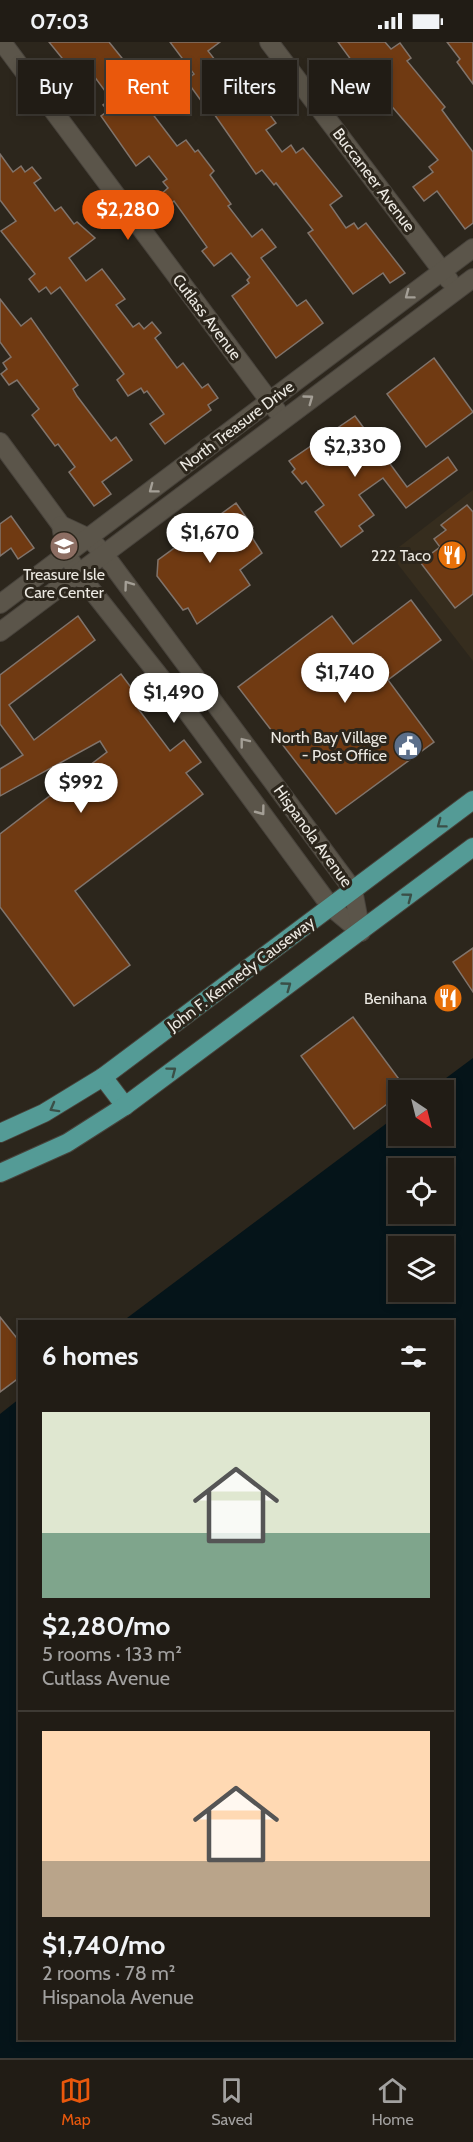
<!DOCTYPE html>
<meta charset="utf-8">
<style>
body{margin:0;font-family:Cabin,sans-serif;background:#29251e;color:#f1f3f6;height:100vh;display:flex;flex-direction:column;font-size:22px;white-space:nowrap}
*{box-sizing:border-box;margin:0}
p{font-size:20px;color:#a2a1a0}
.icon{flex:none;width:33px;height:33px;fill:none;stroke:currentColor;stroke-width:2;stroke-linecap:round;stroke-linejoin:round}
.map{position:relative;flex:1;overflow:hidden}
.sheet{position:absolute;left:18px;top:1278px;width:436px;height:720px;display:flex;flex-direction:column;background:#211c15;border-radius:0px;box-shadow:0 3px 9px #0003,0 0 0 2px #3e3a34}
.sheet>*{flex:none}
.hud{position:absolute;left:18px;top:18px;width:438px;height:54px;display:flex;gap:12px}
.needle{width:39px;rotate:145deg}
.buttons{position:absolute;left:388px;top:1038px;display:grid;gap:12px}
.buttons a{display:grid;place-items:center;width:66px;height:66px;border-radius:0px;background:#211c15;box-shadow:0 3px 9px #0003,0 0 0 2px #3e3a34;font-size:30px}
.price{position:absolute;translate:-50% -51px;padding:0 14px;border-radius:21px;background:#fff;color:#222;font-size:20px;line-height:39px;filter:drop-shadow(0 2px 3px #0008)}
.price::after{content:'';position:absolute;left:50%;top:36px;width:18px;height:14px;margin-left:-9px;background:inherit;clip-path:polygon(0 0,100% 0,50% 100%)}
.price.current{background:#ea580c;color:#fff}
ul{padding:0;list-style:none}
li{display:grid;align-content:center;gap:12px;height:318px;padding:0 24px}
li+li{border-top:2px solid #3e3a34}
li span{display:grid;place-items:center;height:186px;border-radius:0px;color:#555}
li>.icon{margin-inline-start:auto}
span .icon{width:108px;height:108px;fill:#fffc;stroke-width:1}
li b{font-size:26px}
h2{display:flex;justify-content:space-between;align-items:center;height:72px;padding:0 24px;font-size:26px}
.chip{padding:0 21px;border-radius:0px;background:#211c15;box-shadow:0 3px 9px #0003,0 0 0 2px #3e3a34;font-size:21px;line-height:54px}
.chip.current{background:#ea580c;color:#fff}
.status{display:flex;justify-content:space-between;align-items:center;height:42px;padding:0 30px;background:#211c15;direction:ltr}
.status svg{height:16px;fill:currentColor}
.tabs{display:flex;justify-content:space-around;align-items:center;height:84px;border-top:2px solid #3e3a34;background:#211c15;font-size:16px;color:#a2a1a0}
.tabs a{display:grid;justify-items:center;gap:3px}
.tabs .current{color:#ea580c}
.map>svg:first-child{display:block}
.built{fill:#362d1e}
.water{fill:#051419;fill-rule:evenodd}
.building{fill:#703a12;stroke:#80746c;stroke-width:1.5}
.lines{fill:none;stroke-linecap:round;stroke-linejoin:round}
.street-casing{stroke:#48433c;stroke-width:20}
.primary-casing{stroke:#48433c;stroke-width:20}
.street{stroke:#5b554a;stroke-width:18}
.primary{stroke:#549b96;stroke-width:18}
.oneway{stroke:#a49f96}
.oneway2{stroke:#3a4f47}
.labels{text-anchor:middle;dominant-baseline:central;stroke-width:6;stroke-linejoin:round;paint-order:stroke}
.street-label{font-size:16px;fill:#ece9e2;stroke:#2c261c}
.poi-label{font-size:16px;fill:#ece9e2;stroke:#2c261c;text-anchor:end}
</style>
<div class="status"><b>07:03</b><svg viewBox="0 0 49 12"><path d="M0 12V9h3v3zM5 12V6h3v6zM10 12V3h3v9zM15 12V0h3v12zM26 1h20v11H26zM47 4h2v5h-2z"/></svg></div>
<div class="map">
<svg width="473" height="2016" viewBox="0 0 473 2016">
<rect width="100%" height="100%" fill="#2c261c"/>
<path class="built" d="M473,448V619L390,512Z"/>
<path class="water" d="M473,1016V2016H0V1372L19,1357L20,1996H453V1280L123,1279L399,1072V1094H444V1048H430ZM399,1126H444V1172H399ZM399,1204H444V1250H399Z"/>
<g class="building">
<path d="M49,0H109L138,36L133,40L144,57L142,58L177,104L186,98L195,110L198,108L214,129L210,133L231,162L228,164L252,195L262,187L276,205L261,216L297,264L306,258L323,281L276,316L232,254L249,241L247,238L250,235L231,211L214,224L202,209L207,205L174,159L168,164L160,153L168,146L163,140L167,137L149,114L136,124L101,74L108,69L103,63L111,57L94,34L77,47L58,21L62,16Z"/>
<path d="M170,0H220L208,9L226,32L233,27L238,33L246,27L254,38L248,43L276,81L266,88L282,110L291,103L296,111L303,106L342,154L330,163L346,186L354,181L358,187L366,181L405,231L390,241L383,231L353,252L308,191L313,188L276,141L274,143L262,128L256,132L212,69L210,71L186,38L194,32Z"/>
<path d="M338,0H385L391,7L400,1L411,16L407,19L445,65L442,68L473,110V181L465,187L437,149L424,159L413,145L433,130L429,125L438,118L388,60L376,69L368,58L376,52Z"/>
<path d="M447,0H473V42L457,20L460,17Z"/>
<path d="M0,112L13,130L21,124L25,130L32,125L41,136L34,141L55,169L61,165L74,182L77,180L95,196L69,216L86,239L102,227L125,257L116,263L133,285L139,281L144,287L152,280L161,291L155,296L177,326L183,321L202,346L208,342L218,356L208,363L211,368L165,402L150,382L164,372L147,349L144,351L141,346L128,354L117,338L124,332L60,245L51,252L46,245L39,250L29,237L35,232L1,189L16,179L0,158Z"/>
<path d="M0,257L21,284L31,276L78,343L73,347L77,354L111,399L116,395L132,418L102,440L111,452L94,464L69,430L75,425L58,402L55,404L32,373L39,367L17,338L9,343L1,332L7,327L3,321L11,315L0,300Z"/>
<path d="M434,316L473,370L426,405L387,352Z"/>
<path d="M355,374L407,445L448,415L457,428L406,466L383,436L359,453L374,473L359,484L363,489L341,505L315,470L324,463L306,439L302,442L292,430L295,427L289,419Z"/>
<path d="M236,461L253,485L248,489L262,511L240,528L250,543L197,582L188,566L183,568L157,534L158,518Z"/>
<path d="M467,463L473,470V552L455,566L420,520L440,505L434,497L446,488L441,483Z"/>
<path d="M11,474L34,506L18,517L11,506L0,514V482Z"/>
<path d="M411,558L441,598L388,638L434,700L336,772L238,645L332,574L353,602Z"/>
<path d="M78,574L95,598L9,663L34,698L121,632L139,656L133,660L170,709L184,698L201,720L186,731L203,752L75,849L130,923L74,964L0,865V792L107,710L100,699L0,754V727L23,713L0,682V633Z"/>
<path d="M473,906V950L453,920Z"/>
<path d="M353,975L407,1048H399V1053L354,1087L301,1014Z"/>
<path d="M0,1275L20,1300V1335L0,1350Z"/>
</g>
<g class="lines">
<g class="street-casing">
<g id="street">
<path d="M2,0L277,369"/>
<path d="M269,0L449,238"/>
<path d="M0,400L61,483L66,512L82,536L180,660L331,865L361,890"/>
<path d="M61,483L89,496L104,512L353,848L361,890"/>
<path d="M0,562L473,206"/>
<path d="M0,590L473,236"/>
</g>
</g>
<g class="primary-casing">
<g id="primary">
<path d="M103,1035L125,1064"/>
<path d="M0,1091L44,1071L103,1035L473,758"/>
<path d="M0,1131L67,1101L125,1064L473,805"/>
</g>
</g>
<use href="#street" class="street"/>
<use href="#primary" class="primary"/>
</g>
<defs><path id="oneway-chevron" d="M-2-3.5L2.5 0L-2 3.5" fill="none" stroke-width="1.6" stroke-linecap="round" stroke-linejoin="round" transform="scale(1.5)"/></defs>
<g class="oneway">
<use href="#oneway-chevron" transform="translate(409 253) rotate(143)"/>
<use href="#oneway-chevron" transform="translate(309 357) rotate(-36)"/>
<use href="#oneway-chevron" transform="translate(153 447) rotate(143)"/>
<use href="#oneway-chevron" transform="translate(128 543) rotate(-126)"/>
<use href="#oneway-chevron" transform="translate(244 700) rotate(-128)"/>
<use href="#oneway-chevron" transform="translate(261 769) rotate(53)"/>
</g>
<g class="oneway2">
<use href="#oneway-chevron" transform="translate(441 782) rotate(143)"/>
<use href="#oneway-chevron" transform="translate(408 855) rotate(-37)"/>
<use href="#oneway-chevron" transform="translate(287 944) rotate(-36)"/>
<use href="#oneway-chevron" transform="translate(172 1029) rotate(-37)"/>
<use href="#oneway-chevron" transform="translate(54 1066) rotate(151)"/>
</g>
<defs>
<g id="school-disc" transform="scale(1.5)"><circle r="9.5" fill="#8d6e63" stroke="#2c261c"/><path d="M0-5L7-2L0 1L-7-2ZM-4 1L0 2.5L4 1V4Q0 6-4 4Z" fill="#fff"/></g>
<g id="restaurant-disc" transform="scale(1.5)"><circle r="9.5" fill="#e8710a" stroke="#2c261c"/><path d="M-5-6h1v4h1v-4h1v4h1v-4h1v5L-1.5 .5V6h-2V.5L-5-1ZM5-6V6H3V1.5H1.5Q1.5-4 5-6Z" fill="#fff"/></g>
<g id="civic-disc" transform="scale(1.5)"><circle r="9.5" fill="#5c6f8a" stroke="#2c261c"/><path d="M-.6-6.5H3V-4.5H.6V-3L4-1V1h2V6H-6V1h2V-1L-.6-3ZM-1.2 2.5V6h2.4V2.5Z" fill="#fff"/></g>
</defs>
<g fill-rule="evenodd">
<use href="#school-disc" x="64" y="504"/>
<use href="#restaurant-disc" x="452" y="513"/>
<use href="#civic-disc" x="408" y="704"/>
<use href="#restaurant-disc" x="448" y="956"/>
</g>
<g class="labels">
<g class="street-label">
<text transform="translate(374 138) rotate(53)">Buccaneer Avenue</text>
<text transform="translate(207 275) rotate(53)">Cutlass Avenue</text>
<text transform="translate(237 384) rotate(-37)">North Treasure Drive</text>
<text transform="translate(313 794) rotate(54)">Hispanola Avenue</text>
<text transform="translate(241 932) rotate(-37)">John F. Kennedy Causeway</text>
</g>
<g class="poi-label">
<text x="431" y="513">222 Taco</text>
<text x="64" y="532" text-anchor="middle">Treasure Isle<tspan x="64" dy="18">Care Center</tspan></text>
<text x="387" y="695">North Bay Village<tspan x="387" dy="18">- Post Office</tspan></text>
<text x="427" y="956">Benihana</text>
</g>
</g>
</svg>
<div class="buttons">
<a><svg class="needle" viewBox="-14 -14 28 28"><path d="M0-13l5 13h-10z" fill="#e53935"/><path d="M0 13l5-13h-10z" fill="#a2a1a0"/></svg></a>
<a><svg class="icon" aria-label="locate" viewBox="0 0 24 24"><circle cx="12" cy="12" r="6"/><path d="M12 2v4M12 18v4M2 12h4M18 12h4"/></svg></a>
<a><svg class="icon" aria-label="layers" viewBox="0 0 24 24"><path d="M12 4l9 5-9 5-9-5zM3 14l9 5 9-5"/></svg></a>
</div>
<b class="price current" style="left:128px;top:199px">$2,280</b>
<b class="price" style="left:355px;top:436px">$2,330</b>
<b class="price" style="left:210px;top:522px">$1,670</b>
<b class="price" style="left:345px;top:662px">$1,740</b>
<b class="price" style="left:174px;top:682px">$1,490</b>
<b class="price" style="left:81px;top:772px">$992</b>
<div class="hud">
<a class="chip">Buy</a>
<a class="chip current">Rent</a>
<a class="chip">Filters</a>
<a class="chip">New</a>
</div>
<section class="sheet">
<h2>6 homes<svg class="icon" aria-label="filters" viewBox="0 0 24 24"><path d="M4 7h16M4 17h16"/><circle cx="9" cy="7" r="2"/><circle cx="15" cy="17" r="2"/></svg></h2>
<ul>
<li><span style="background:linear-gradient(#dfe7d0 65%,#7fa58c 0)"><svg class="icon" aria-label="home" viewBox="0 0 24 24"><path d="M3 11l9-7 9 7M6 9v11h12V9"/></svg></span><div><b>$2,280/mo</b><p>5 rooms · 133 m²</p><p>Cutlass Avenue</p></div></li>
<li><span style="background:linear-gradient(#ffd9b3 70%,#b9a48a 0)"><svg class="icon" aria-label="home" viewBox="0 0 24 24"><path d="M3 11l9-7 9 7M6 9v11h12V9"/></svg></span><div><b>$1,740/mo</b><p>2 rooms · 78 m²</p><p>Hispanola Avenue</p></div></li>
</ul>
</section>
</div>
<nav class="tabs">
<a class="current"><svg class="icon" aria-label="map" viewBox="0 0 24 24"><path d="M3 6l6-2 6 2 6-2v14l-6 2-6-2-6 2zM9 4v14M15 6v14"/></svg>Map</a>
<a><svg class="icon" aria-label="saved" viewBox="0 0 24 24"><path d="M7 4h10v16l-5-4-5 4z"/></svg>Saved</a>
<a><svg class="icon" aria-label="home" viewBox="0 0 24 24"><path d="M3 11l9-7 9 7M6 9v11h12V9"/></svg>Home</a>
</nav>
